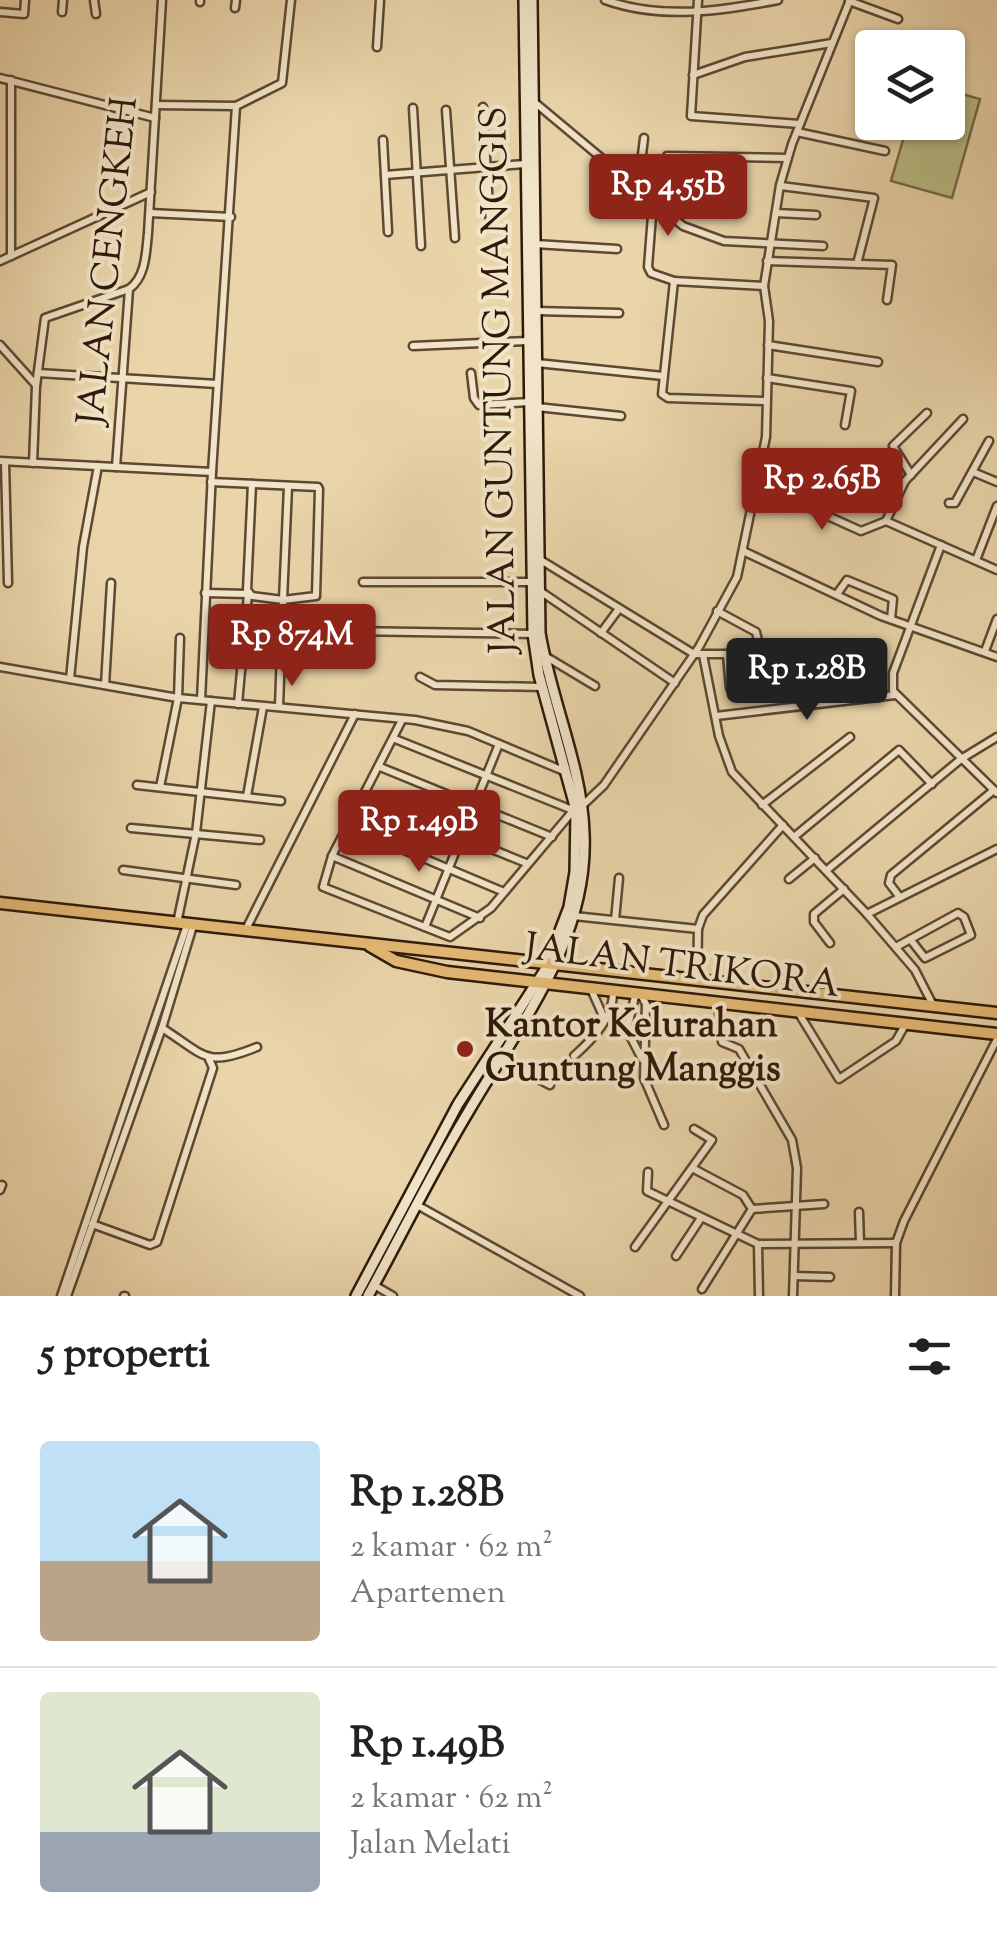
<!DOCTYPE html>
<html lang="id">
<meta charset="utf-8">
<style>
body{margin:0;font-family:"Sorts Mill Goudy",serif;background:#f6f6f6;color:#222;height:100vh;display:flex;flex-direction:column;font-size:38px;white-space:nowrap}
*{box-sizing:border-box;margin:0}
p{font-size:32px;color:#767676}
.icon{flex:none;width:55px;height:55px;fill:none;stroke:currentColor;stroke-width:2;stroke-linecap:round;stroke-linejoin:round}
.map{position:relative;height:1296px;overflow:hidden}
.drawer{display:flex;flex-direction:column;background:#fff;flex:1}
.drawer>*{flex:none}
.fabs{position:absolute;left:855px;top:30px;display:grid;gap:20px}
.fabs a{display:grid;place-items:center;width:110px;height:110px;border-radius:10px;background:#fff;box-shadow:0 2px 8px #0004;font-size:50px}
.price{position:absolute;translate:-50% -85px;padding:0 22px;border-radius:10px;background:#8f2418;color:#fff;font-size:32px;line-height:65px;filter:drop-shadow(0 2px 5px #0008)}
.price::after{content:'';position:absolute;left:50%;top:60px;width:30px;height:22px;margin-left:-15px;background:inherit;clip-path:polygon(0 0,100% 0,50% 100%)}
.price.on{background:#222;color:#fff}
ul{padding:0;list-style:none}
li{display:flex;align-items:center;gap:30px;height:250px;padding:0 40px}
li+li{border-top:2px solid #e0e0e0}
li span{display:grid;place-items:center;flex:none;width:280px;height:200px;border-radius:10px;color:#555}
li>.icon{margin-inline-start:auto}
span .icon{width:120px;height:120px;fill:#fffc;stroke-width:1}
li b{font-size:42px}
h2{display:flex;justify-content:space-between;align-items:center;height:120px;padding:0 40px;font-size:42px}
.map>svg:first-child{display:block}
.green{fill:#bbbc85;stroke:#746a47;stroke-width:2.5}
.lines{fill:none;stroke-linecap:round;stroke-linejoin:round}
.street-casing{stroke:#5d4831;stroke-width:11}
.secondary-casing{stroke:#2e1909;stroke-width:14}
.primary-casing{stroke:#2e1909;stroke-width:15}
.street{stroke:#f1e4c8;stroke-width:6}
.secondary{stroke:#f1e4c8;stroke-width:9}
.primary{stroke:#e5ba75;stroke-width:10}
.poi-dot{fill:#8f2418;stroke:#f1e4c8;stroke-width:4}
.labels{text-anchor:middle;dominant-baseline:central;stroke-width:8;stroke-linejoin:round;paint-order:stroke}
.street-label{font-size:38px;fill:#2e1909;stroke:#f1e4c8}
.poi-label{font-size:38px;font-weight:bold;fill:#2e1909;stroke:#f1e4c8;text-anchor:start}
</style>
<div class="map">
<svg width="997" height="1296" viewBox="0 0 997 1296">
<rect width="100%" height="100%" fill="#ead5aa"/>
<filter id="stains"><feTurbulence type="fractalNoise" baseFrequency=".002" numOctaves="4"/><feColorMatrix values="0 0 0 0 .2 0 0 0 0 .09 0 0 0 0 .02 0 0 0 .5 -.17"/></filter>
<radialGradient id="worn" r=".72"><stop offset=".6" stop-color="#630" stop-opacity="0"/><stop offset="1" stop-color="#630" stop-opacity=".3"/></radialGradient>
<path class="green" d="M948,90L980,99L952,198L891,181L908,123L948,122Z"/>
<g class="lines">
<g class="street-casing">
<g id="street">
<path d="M94,0L96,14"/>
<path d="M605,0C661,20 721,11 778,0"/>
<path d="M698,0L691,116L800,124"/>
<path d="M849,1L898,19"/>
<path d="M200,2V0"/>
<path d="M235,8L236,0"/>
<path d="M0,12L24,14L25,0"/>
<path d="M62,12L63,0"/>
<path d="M377,47L380,0"/>
<path d="M693,75L745,57L832,43"/>
<path d="M0,78L155,118"/>
<path d="M11,80V256"/>
<path d="M533,101L683,226L724,241L823,246"/>
<path d="M156,105L236,106L282,83L291,0"/>
<path d="M483,107L490,224"/>
<path d="M413,108L421,246"/>
<path d="M446,110L455,238"/>
<path d="M797,132L885,151"/>
<path d="M383,140L388,232"/>
<path d="M385,175L525,164"/>
<path d="M781,186L874,198L857,264"/>
<path d="M638,188L644,138"/>
<path d="M150,213L231,217"/>
<path d="M776,213L816,215"/>
<path d="M535,244L617,249"/>
<path d="M0,261L151,192"/>
<path d="M767,261L892,265L887,300"/>
<path d="M674,281L651,273L648,267L653,203L667,156L787,158"/>
<path d="M764,286L674,281L662,394L668,398L765,401"/>
<path d="M536,311L619,313"/>
<path d="M0,345L36,385"/>
<path d="M768,345L878,362"/>
<path d="M413,346L528,341"/>
<path d="M537,363L663,376"/>
<path d="M38,373L217,384"/>
<path d="M471,373L474,398L479,405L529,402"/>
<path d="M767,378L851,391L845,425"/>
<path d="M537,407L621,416"/>
<path d="M963,419L905,481L886,521L997,570"/>
<path d="M0,461L212,472L201,700"/>
<path d="M5,462L8,583"/>
<path d="M33,463L36,386L45,318L129,289"/>
<path d="M116,467L129,289C146,277 146,252 148,233L162,0"/>
<path d="M212,472L236,106"/>
<path d="M973,472L997,482"/>
<path d="M911,475L893,446L927,413"/>
<path d="M211,482L318,487L319,489L316,596L283,600L288,487"/>
<path d="M252,484L247,590L252,596L283,600L279,706"/>
<path d="M757,484L861,531L886,521"/>
<path d="M949,503H955L989,441"/>
<path d="M941,545L893,673V691L997,793"/>
<path d="M743,551L881,616L997,657"/>
<path d="M539,559L694,654H861"/>
<path d="M976,560L997,506"/>
<path d="M363,582H531"/>
<path d="M540,591L675,683"/>
<path d="M205,593L248,594L238,704"/>
<path d="M837,594L847,580L893,599L891,619"/>
<path d="M717,611L756,632L761,654"/>
<path d="M241,628L282,629"/>
<path d="M350,631L533,634"/>
<path d="M601,633L618,610"/>
<path d="M985,651L997,619"/>
<path d="M703,655L719,736L732,772L867,914L915,970L934,1007"/>
<path d="M727,655L730,688"/>
<path d="M768,655V683"/>
<path d="M545,656L595,686"/>
<path d="M0,667L178,698L415,720L468,731L566,772"/>
<path d="M420,677L435,685L542,687"/>
<path d="M70,679L83,547L98,466"/>
<path d="M105,685L111,583"/>
<path d="M716,716L895,695"/>
<path d="M402,720L332,856L323,887L450,937L491,908L572,812"/>
<path d="M395,739L575,811"/>
<path d="M380,767L552,837"/>
<path d="M137,785L281,801"/>
<path d="M160,787L178,698L180,638"/>
<path d="M247,796L263,707"/>
<path d="M364,797L526,863"/>
<path d="M583,805L604,785L699,647L737,577L766,437L769,321L764,286L780,185L792,144L850,0"/>
<path d="M762,805L850,737"/>
<path d="M347,826L504,892"/>
<path d="M131,828L260,840"/>
<path d="M794,837L899,750L932,784"/>
<path d="M332,856L480,918"/>
<path d="M123,870L236,885"/>
<path d="M827,870L961,759L997,737"/>
<path d="M789,879L815,858"/>
<path d="M899,896L889,883L891,875L994,790"/>
<path d="M867,914L997,849"/>
<path d="M574,916L698,929"/>
<path d="M615,920L619,878"/>
<path d="M177,923L196,833L211,701"/>
<path d="M425,927L499,744"/>
<path d="M246,929L355,714"/>
<path d="M830,943L814,922V914L844,889"/>
<path d="M896,947L958,913L964,917L971,935L925,958L910,939"/>
<path d="M697,980L698,929L703,915L783,825"/>
<path d="M591,989L604,1018"/>
<path d="M636,992L627,1030L642,1059"/>
<path d="M640,993L646,1004L644,1078L664,1125"/>
<path d="M718,1004L722,1042L739,1049L792,1140L797,1168L793,1296"/>
<path d="M798,1012L839,1079L896,1041L905,1025"/>
<path d="M162,1028C206,1056 205,1068 257,1047"/>
<path d="M574,1056C593,1039 614,1017 613,991"/>
<path d="M501,1060L550,1085"/>
<path d="M694,1169L743,1195L752,1209"/>
<path d="M648,1172L647,1191L758,1244L896,1243"/>
<path d="M0,1190L2,1185"/>
<path d="M417,1205L580,1296"/>
<path d="M859,1212L860,1243"/>
<path d="M92,1224L150,1245L157,1242L213,1068L209,1059"/>
<path d="M758,1244L759,1296"/>
<path d="M635,1247L712,1140L694,1129"/>
<path d="M676,1256L701,1218"/>
<path d="M794,1276L830,1277"/>
<path d="M374,1285L393,1296"/>
<path d="M702,1289L752,1209L824,1204"/>
<path d="M61,1296L187,925"/>
<path d="M67,1296L162,1028L193,926"/>
<path d="M124,1296H125"/>
<path d="M895,1296L896,1243L904,1221L997,1039"/>
</g>
</g>
<g class="secondary-casing">
<g id="secondary">
<path d="M356,1296L458,1104L545,970L569,907L575,872L576,810L539,675L533,634L524,0"/>
<path d="M368,1296C402,1234 433,1170 470,1109C521,1022 589,939 584,833C582,766 551,700 540,633L532,0"/>
</g>
</g>
<g class="primary-casing">
<g id="primary">
<path d="M0,903L997,1013"/>
<path d="M370,946L396,961L447,972L997,1034"/>
</g>
</g>
<use href="#street" class="street"/>
<use href="#secondary" class="secondary"/>
<use href="#primary" class="primary"/>
</g>
<circle class="poi-dot" cx="465" cy="1049" r="10"/>
<g class="labels">
<g class="street-label">
<text transform="translate(110 261) rotate(-84)">JALAN CENGKEH</text>
<text transform="translate(501 380) rotate(-91)">JALAN GUNTUNG MANGGIS</text>
<text transform="translate(682 968) rotate(7)">JALAN TRIKORA</text>
</g>
<g class="poi-label">
<text x="485" y="1027">Kantor Kelurahan<tspan x="485" dy="44">Guntung Manggis</tspan></text>
</g>
</g>
<rect width="100%" height="100%" filter="url(#stains)"/>
<rect width="100%" height="100%" fill="url(#worn)"/>
</svg>
<div class="fabs">
<a><svg class="icon" aria-label="layers" viewBox="0 0 24 24"><path d="M12 4l9 5-9 5-9-5zM3 14l9 5 9-5"/></svg></a>
</div>
<b class="price" style="left:668px;top:239px">Rp 4.55B</b>
<b class="price" style="left:822px;top:533px">Rp 2.65B</b>
<b class="price" style="left:292px;top:689px">Rp 874M</b>
<b class="price on" style="left:807px;top:723px">Rp 1.28B</b>
<b class="price" style="left:419px;top:875px">Rp 1.49B</b>
</div>
<section class="drawer">
<h2>5 properti<svg class="icon" aria-label="filters" viewBox="0 0 24 24"><path d="M4 7h16M4 17h16"/><circle cx="9" cy="7" r="2"/><circle cx="15" cy="17" r="2"/></svg></h2>
<ul>
<li><span style="background:linear-gradient(#bfe0f5 60%,#b9a48a 0)"><svg class="icon" aria-label="home" viewBox="0 0 24 24"><path d="M3 11l9-7 9 7M6 9v11h12V9"/></svg></span><div><b>Rp 1.28B</b><p>2 kamar · 62 m²</p><p>Apartemen</p></div></li>
<li><span style="background:linear-gradient(#dfe7d0 70%,#9aa5b1 0)"><svg class="icon" aria-label="home" viewBox="0 0 24 24"><path d="M3 11l9-7 9 7M6 9v11h12V9"/></svg></span><div><b>Rp 1.49B</b><p>2 kamar · 62 m²</p><p>Jalan Melati</p></div></li>
</ul>
</section>
